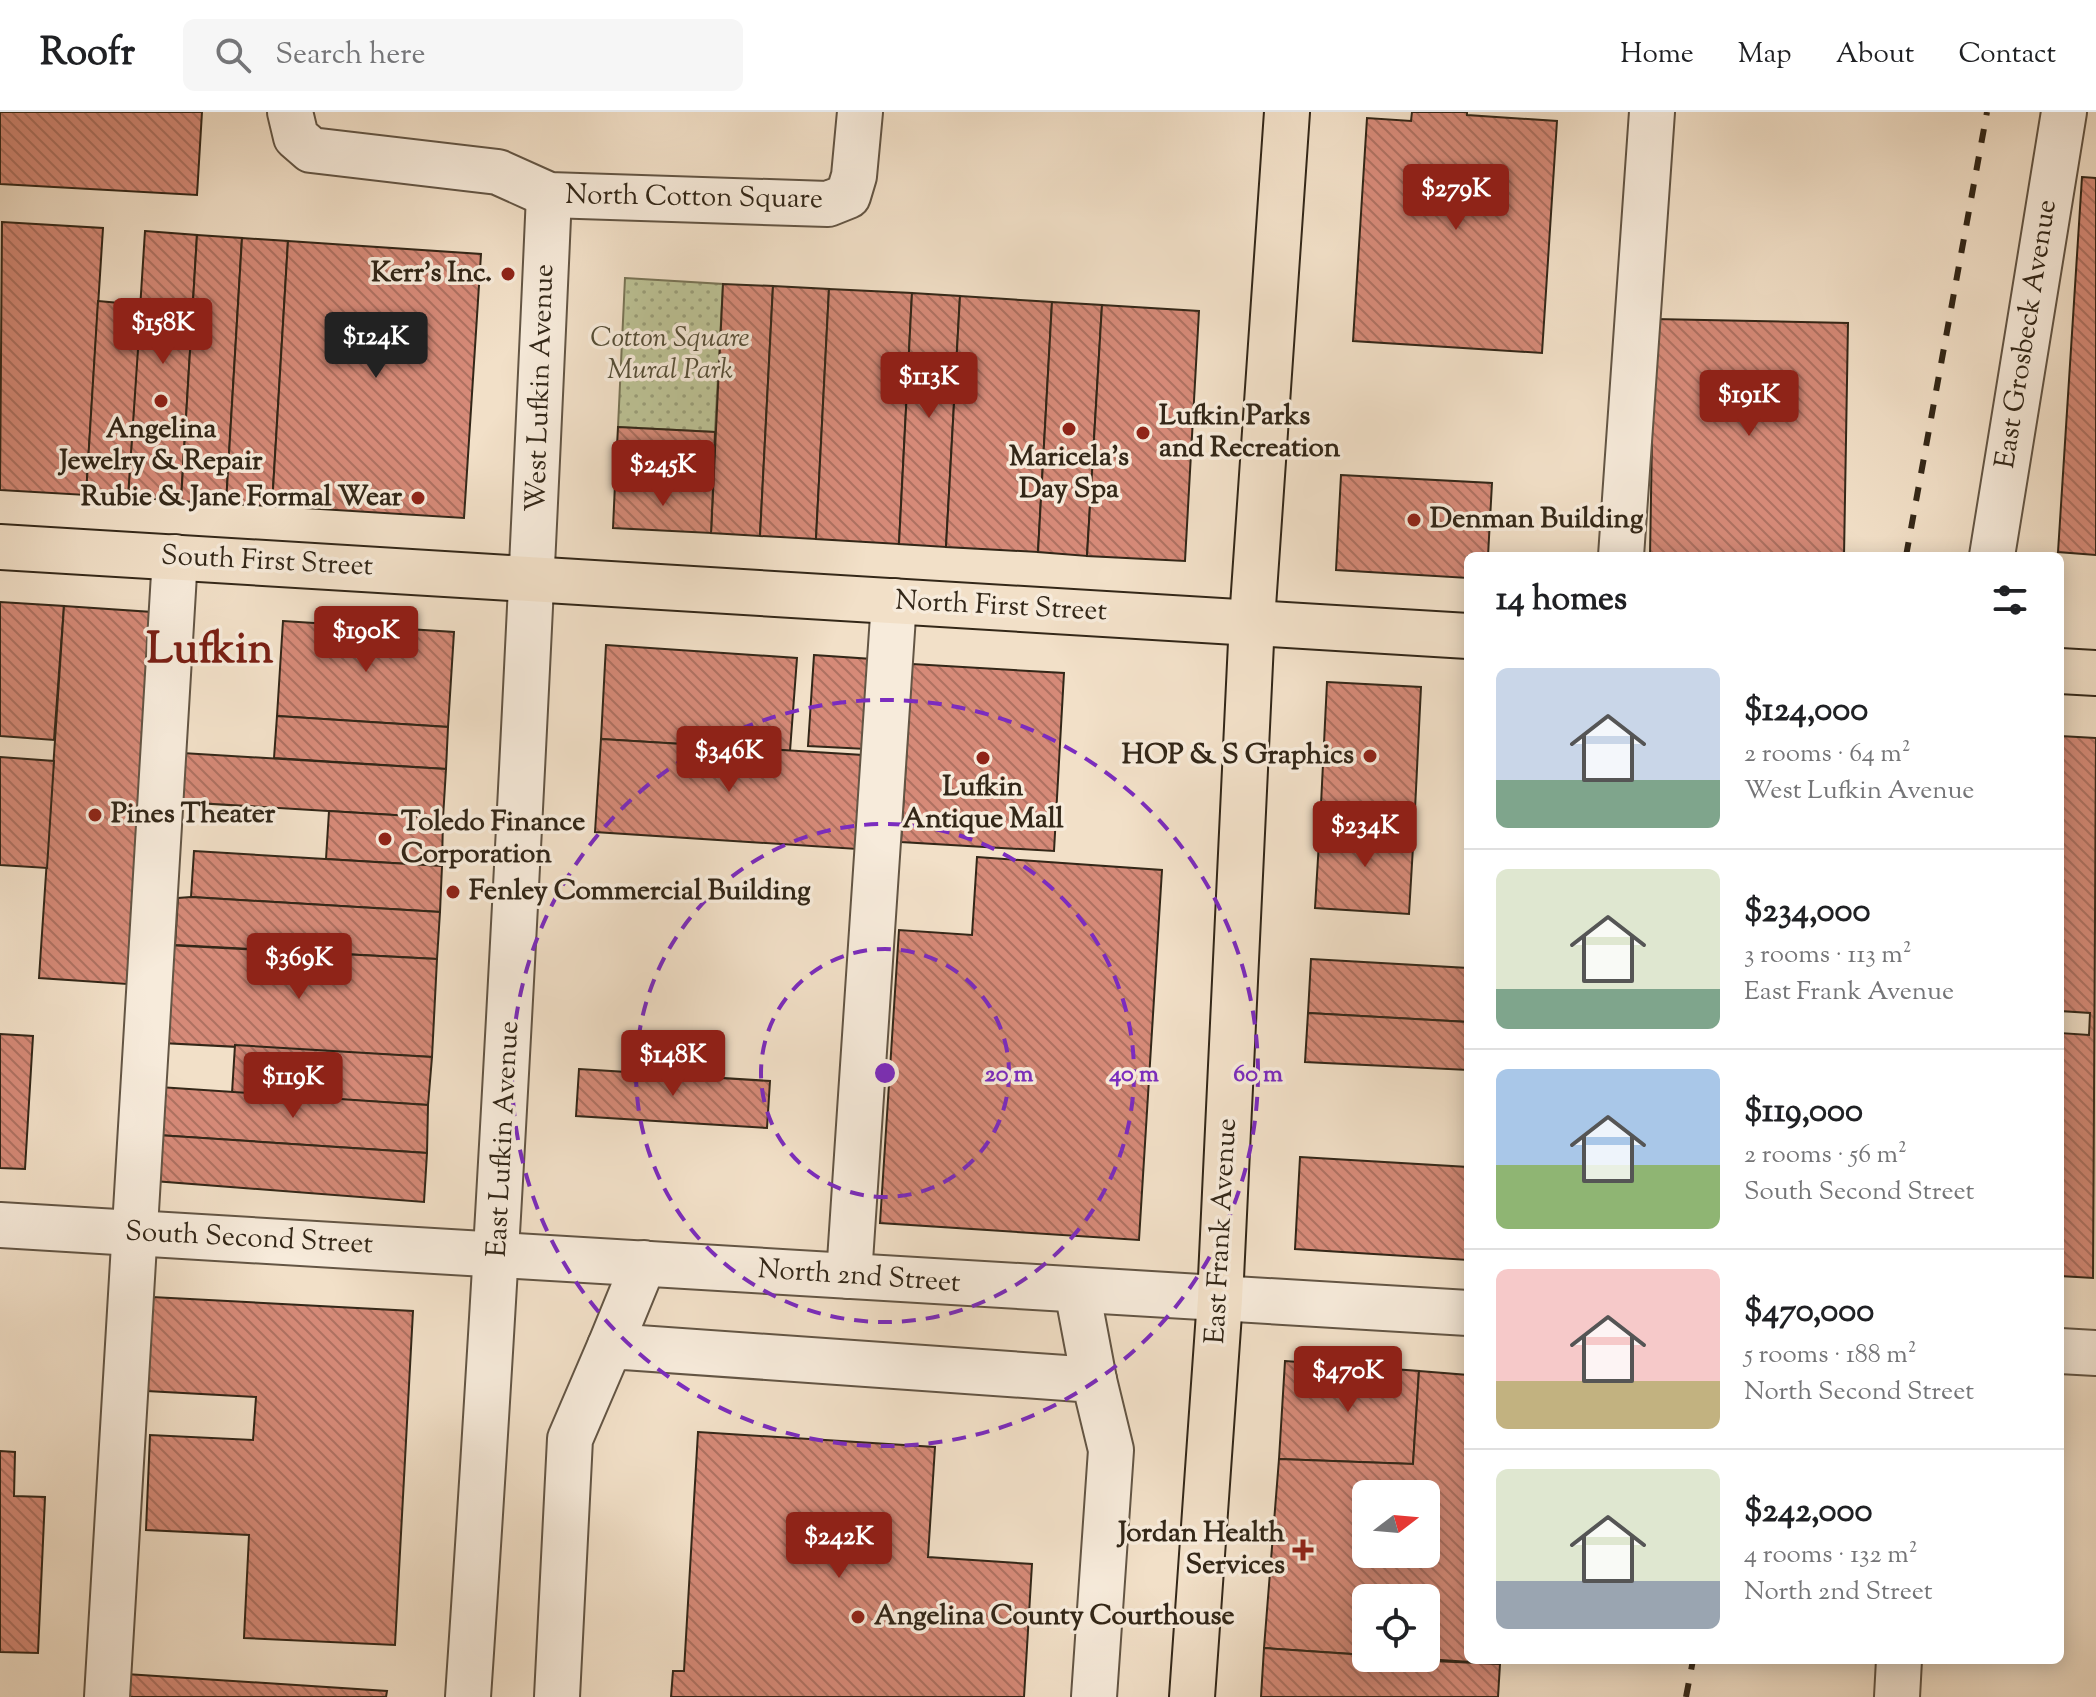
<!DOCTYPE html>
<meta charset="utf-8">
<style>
body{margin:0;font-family:"Sorts Mill Goudy",serif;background:#f6f6f6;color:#202124;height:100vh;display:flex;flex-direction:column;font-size:30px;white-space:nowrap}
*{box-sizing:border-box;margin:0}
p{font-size:26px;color:#757577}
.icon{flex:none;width:44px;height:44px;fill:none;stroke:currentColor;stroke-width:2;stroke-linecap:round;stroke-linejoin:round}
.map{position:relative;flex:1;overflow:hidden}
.details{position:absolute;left:1464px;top:440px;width:600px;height:1112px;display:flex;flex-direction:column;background:#fff;border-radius:12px;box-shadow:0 4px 20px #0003}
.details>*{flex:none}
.needle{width:52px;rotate:74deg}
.buttons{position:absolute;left:1352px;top:1368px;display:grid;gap:16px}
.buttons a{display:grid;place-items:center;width:88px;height:88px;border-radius:12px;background:#fff;box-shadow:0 4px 20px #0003;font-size:40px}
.price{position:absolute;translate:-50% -68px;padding:0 18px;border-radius:8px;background:#8f2418;color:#fff;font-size:26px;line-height:52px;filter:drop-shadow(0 2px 4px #0008)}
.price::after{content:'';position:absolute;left:50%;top:48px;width:24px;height:18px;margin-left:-12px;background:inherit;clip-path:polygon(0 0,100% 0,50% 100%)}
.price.selected{background:#222;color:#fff}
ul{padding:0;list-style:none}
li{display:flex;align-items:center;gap:24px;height:200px;padding:0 32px}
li+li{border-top:2px solid #e0e0e0}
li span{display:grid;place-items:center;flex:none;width:224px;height:160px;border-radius:12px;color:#555}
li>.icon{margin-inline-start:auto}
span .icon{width:96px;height:96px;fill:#fffc;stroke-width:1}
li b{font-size:34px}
h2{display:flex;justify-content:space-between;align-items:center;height:96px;padding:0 32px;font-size:34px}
header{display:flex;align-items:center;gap:48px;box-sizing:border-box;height:112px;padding:0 40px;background:#fff;border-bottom:2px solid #e0e0e0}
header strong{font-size:38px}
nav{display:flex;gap:44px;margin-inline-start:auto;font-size:28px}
.search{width:560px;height:72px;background:#f6f6f6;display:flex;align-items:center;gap:20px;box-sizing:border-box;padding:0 28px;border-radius:12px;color:#757577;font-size:30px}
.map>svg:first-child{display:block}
.grass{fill:url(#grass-dots);stroke:#787456;stroke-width:2}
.building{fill:url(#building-back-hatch);stroke:#332718;stroke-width:2;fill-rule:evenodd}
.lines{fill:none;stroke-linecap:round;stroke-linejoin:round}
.minor-casing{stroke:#635544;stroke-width:48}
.major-casing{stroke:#332718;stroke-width:48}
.minor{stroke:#f7ebdb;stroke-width:44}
.major{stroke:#f2e0c8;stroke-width:44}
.rail{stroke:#332718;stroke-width:6;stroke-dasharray:14 14;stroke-linecap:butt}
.ring{fill:none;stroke:#7b2cbf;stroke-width:4;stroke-dasharray:14 10}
.poi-dot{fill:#8f2418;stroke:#f7ebdb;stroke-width:3}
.labels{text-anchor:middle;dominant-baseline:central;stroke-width:7;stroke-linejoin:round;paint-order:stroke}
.street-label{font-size:28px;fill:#332718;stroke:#f7ebdb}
.poi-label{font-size:28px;font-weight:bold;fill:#332718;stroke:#f7ebdb;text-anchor:start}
.park-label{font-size:28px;font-style:italic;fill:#554e37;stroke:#f7ebdb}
.town-label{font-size:44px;font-weight:bold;fill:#7a1f14;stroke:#f7ebdb}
.centre{fill:#7b2cbf;stroke:#f7ebdb;stroke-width:4}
.ring-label{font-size:24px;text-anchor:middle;font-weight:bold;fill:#7b2cbf;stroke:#f7ebdb;stroke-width:7;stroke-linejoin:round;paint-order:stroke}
</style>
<header>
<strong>Roofr</strong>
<div class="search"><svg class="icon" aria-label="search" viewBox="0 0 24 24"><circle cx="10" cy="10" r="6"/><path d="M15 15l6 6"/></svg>Search here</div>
<nav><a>Home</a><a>Map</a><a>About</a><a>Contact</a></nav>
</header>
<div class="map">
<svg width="2096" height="1585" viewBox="0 0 2096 1585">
<defs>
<pattern id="grass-dots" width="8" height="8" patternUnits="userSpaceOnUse" patternTransform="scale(2)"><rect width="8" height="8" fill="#bcc295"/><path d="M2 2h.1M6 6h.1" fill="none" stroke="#999e79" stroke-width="1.8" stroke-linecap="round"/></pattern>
<pattern id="building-back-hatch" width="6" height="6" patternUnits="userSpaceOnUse" patternTransform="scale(2)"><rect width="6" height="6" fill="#d68a78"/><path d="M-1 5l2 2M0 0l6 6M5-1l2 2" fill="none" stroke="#ae7161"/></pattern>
</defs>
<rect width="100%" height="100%" fill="#f2e0c8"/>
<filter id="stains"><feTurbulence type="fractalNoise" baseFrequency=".0025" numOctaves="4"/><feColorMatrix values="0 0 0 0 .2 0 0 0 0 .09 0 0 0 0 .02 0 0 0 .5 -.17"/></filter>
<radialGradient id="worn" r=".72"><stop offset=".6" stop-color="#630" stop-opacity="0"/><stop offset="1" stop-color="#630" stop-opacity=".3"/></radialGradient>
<path class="grass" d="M625,166L723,172L715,320L618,315Z"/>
<g class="building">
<path d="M0,0H202L197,83L0,72Z"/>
<path d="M1412,0H1467V3L1557,9L1542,241L1353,229L1367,6L1411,9Z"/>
<path d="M2082,65L2096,66V443L2058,440Z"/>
<path d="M2,110L103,116L86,383L0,378Z"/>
<path d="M145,119L197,123L181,389L128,385Z"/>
<path d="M197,123L242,126L226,392L181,389Z"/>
<path d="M242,126L288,129L272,394L226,392Z"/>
<path d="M288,129L481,142L464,406L272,394Z"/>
<path d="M723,172L773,174L760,424L711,421Z"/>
<path d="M773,174L829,177L816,427L760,424Z"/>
<path d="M829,177L912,181L899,432L816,427Z"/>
<path d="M912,181L960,184L946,435L899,432Z"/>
<path d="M960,184L1052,190L1038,440L946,435Z"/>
<path d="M98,189L141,193L128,385L86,383Z"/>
<path d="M1052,190L1102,193L1087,444L1038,440Z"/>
<path d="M1102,193L1199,199L1185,449L1087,444Z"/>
<path d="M1654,207L1848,211L1844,444H1650Z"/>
<path d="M618,315L715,320L713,376L615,372Z"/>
<path d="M1341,363L1492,371L1488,444H1468V466L1336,458Z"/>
<path d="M615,372L713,376L711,421L613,416Z"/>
<path d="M0,490L64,494L54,628L0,624Z"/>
<path d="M64,494L152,500L127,872L39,866Z"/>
<path d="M283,509L454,520L448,615L277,604Z"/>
<path d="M606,533L797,546L790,639L601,627Z"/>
<path d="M814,543L872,547L866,637L808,634Z"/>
<path d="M912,552L1064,561L1054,739L901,730Z"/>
<path d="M1327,570L1421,575L1414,718L1320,713Z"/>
<path d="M277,604L448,615L446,657L274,646Z"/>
<path d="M2060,624L2096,626L2093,1166L2060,1164V921L2089,923L2090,901L2060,899Z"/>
<path d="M601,627L863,643L857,737L595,720Z"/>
<path d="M182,641L446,657L443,706L180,690Z"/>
<path d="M0,645L54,649L47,756L0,753Z"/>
<path d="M329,699L443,706L442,754L326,747Z"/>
<path d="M1320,713L1414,718L1409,802L1315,796Z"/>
<path d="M194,739L442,754L440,800L191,785Z"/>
<path d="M977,745L1162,758L1139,1128L880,1111L899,818L972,823Z"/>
<path d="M191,785L440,800L437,847L175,833L178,786Z"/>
<path d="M166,833L437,847L432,945L162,931Z"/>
<path d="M1311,847L1468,856V910L1308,901Z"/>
<path d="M1308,901L1468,910V958L1305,950Z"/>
<path d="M0,922L33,924L25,1057L0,1056Z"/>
<path d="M235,933L432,945L428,993L232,981Z"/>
<path d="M579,957L770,969L767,1016L576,1004Z"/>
<path d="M159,975L428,993L427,1041L157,1023Z"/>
<path d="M157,1023L427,1041L424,1090L154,1069Z"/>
<path d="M1300,1045L1468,1055V1148L1295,1137Z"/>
<path d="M152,1185L413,1199L395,1533L244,1526L249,1423L146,1418L150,1323L253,1328L256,1285L147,1279Z"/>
<path d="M1285,1249L1419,1259L1413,1352L1279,1347Z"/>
<path d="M1419,1259L1468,1263V1548H1501L1500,1552L1411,1546H1426V1486H1366V1543L1264,1536L1279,1347L1413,1352ZM1366,1382H1426V1442H1366Z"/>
<path d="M698,1320L935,1335L928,1445L1032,1452L1024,1585H671L673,1559H684Z"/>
<path d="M0,1339L15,1340L14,1384L45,1385L38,1541L0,1540Z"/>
<path d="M1264,1536L1366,1543V1546L1500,1552L1498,1585H1261Z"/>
<path d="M126,1562L387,1579L386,1585H125Z"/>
</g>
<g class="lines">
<g class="minor-casing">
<g id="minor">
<path d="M290,0L296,25L311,38L498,60L549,83L828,92L848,84L854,64L860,0"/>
<path d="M1621,444L1652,0"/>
<path d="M1992,444L2064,0"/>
<path d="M0,1113L1468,1201"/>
<path d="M849,1164L894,489"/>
<path d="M1077,1178L1094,1268"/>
<path d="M610,1234L644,1151"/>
<path d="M2060,1239L2096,1241"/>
<path d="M107,1585L175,445"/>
<path d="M468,1585C502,1085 527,584 549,83"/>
<path d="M557,1585L570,1327L610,1234L1094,1268L1111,1338L1094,1585"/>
<path d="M1897,1585L1899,1548"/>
</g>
</g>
<g class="major-casing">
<g id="major">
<path d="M0,435L1468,524"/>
<path d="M2060,559L2096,561"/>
<path d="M1192,1585L1220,1187L1252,509L1287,0"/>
</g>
</g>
<use href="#minor" class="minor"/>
<use href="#major" class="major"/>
<g class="rail">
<path d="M1906,444L1987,0"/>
<path d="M1686,1585L1693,1548"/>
</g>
</g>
<g class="ring">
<circle cx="885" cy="961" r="124"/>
<circle cx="885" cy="961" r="249"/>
<circle cx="885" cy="961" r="373"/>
</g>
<g class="poi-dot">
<circle cx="508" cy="162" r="8"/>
<circle cx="161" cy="289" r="8"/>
<circle cx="1069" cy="317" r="8"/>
<circle cx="1143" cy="321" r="8"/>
<circle cx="418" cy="386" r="8"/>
<circle cx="1414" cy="408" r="8"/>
<circle cx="1370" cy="644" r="8"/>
<circle cx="983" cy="646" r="8"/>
<circle cx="95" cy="703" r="8"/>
<circle cx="385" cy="727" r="8"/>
<circle cx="453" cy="780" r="8"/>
<path d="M1299 1426h8v8h8v8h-8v8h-8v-8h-8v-8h8z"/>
<circle cx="858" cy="1505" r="8"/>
</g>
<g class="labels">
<g class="street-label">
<text transform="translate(694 86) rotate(1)">North Cotton Square</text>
<text transform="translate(2027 222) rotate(-81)">East Grosbeck Avenue</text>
<text transform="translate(541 276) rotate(-88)">West Lufkin Avenue</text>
<text transform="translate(267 450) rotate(3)">South First Street</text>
<text transform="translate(1001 495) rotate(3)">North First Street</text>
<text transform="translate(504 1027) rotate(-87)">East Lufkin Avenue</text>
<text transform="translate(1222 1119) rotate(-87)">East Frank Avenue</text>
<text transform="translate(249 1127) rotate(3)">South Second Street</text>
<text transform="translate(859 1165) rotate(4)">North 2nd Street</text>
</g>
<g class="poi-label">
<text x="492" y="162" text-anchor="end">Kerr's Inc.</text>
<text x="1159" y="305">Lufkin Parks<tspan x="1159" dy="32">and Recreation</tspan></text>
<text x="161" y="318" text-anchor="middle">Angelina<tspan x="161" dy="32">Jewelry &amp; Repair</tspan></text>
<text x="1069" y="346" text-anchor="middle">Maricela's<tspan x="1069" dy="32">Day Spa</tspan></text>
<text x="402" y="386" text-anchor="end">Rubie &amp; Jane Formal Wear</text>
<text x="1430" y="408">Denman Building</text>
<text x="1354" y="644" text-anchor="end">HOP &amp; S Graphics</text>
<text x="983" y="676" text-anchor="middle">Lufkin<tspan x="983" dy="32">Antique Mall</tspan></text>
<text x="111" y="703">Pines Theater</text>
<text x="401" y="711">Toledo Finance<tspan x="401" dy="32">Corporation</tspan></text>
<text x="469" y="780">Fenley Commercial Building</text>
<text x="1285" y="1422" text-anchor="end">Jordan Health<tspan x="1285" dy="32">Services</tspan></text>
<text x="874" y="1505">Angelina County Courthouse</text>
</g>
<g class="park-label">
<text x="670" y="227">Cotton Square<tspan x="670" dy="32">Mural Park</tspan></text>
</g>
<g class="town-label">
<text x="210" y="539">Lufkin</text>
</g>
</g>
<circle cx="885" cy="961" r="12" class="centre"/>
<g class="ring-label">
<text x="1009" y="969">20 m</text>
<text x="1134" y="969">40 m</text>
<text x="1258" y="969">60 m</text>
</g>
<rect width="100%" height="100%" filter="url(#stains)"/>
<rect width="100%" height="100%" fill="url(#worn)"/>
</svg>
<div class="buttons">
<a><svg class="needle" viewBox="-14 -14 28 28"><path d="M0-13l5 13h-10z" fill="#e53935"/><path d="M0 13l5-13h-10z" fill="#757577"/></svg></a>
<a><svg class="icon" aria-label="locate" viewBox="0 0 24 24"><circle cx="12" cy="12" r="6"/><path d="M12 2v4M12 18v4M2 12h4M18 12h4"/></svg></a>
</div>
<b class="price" style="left:1456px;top:120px">$279K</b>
<b class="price" style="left:163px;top:254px">$158K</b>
<b class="price selected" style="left:376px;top:268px">$124K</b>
<b class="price" style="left:929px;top:308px">$113K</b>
<b class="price" style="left:1749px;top:326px">$191K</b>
<b class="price" style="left:663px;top:396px">$245K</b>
<b class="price" style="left:366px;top:562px">$190K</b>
<b class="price" style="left:729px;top:682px">$346K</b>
<b class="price" style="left:1365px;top:757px">$234K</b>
<b class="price" style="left:299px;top:889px">$369K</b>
<b class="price" style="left:673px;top:986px">$148K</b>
<b class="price" style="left:293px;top:1008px">$119K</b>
<b class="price" style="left:1348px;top:1302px">$470K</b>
<b class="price" style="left:839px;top:1468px">$242K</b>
<section class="details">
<h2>14 homes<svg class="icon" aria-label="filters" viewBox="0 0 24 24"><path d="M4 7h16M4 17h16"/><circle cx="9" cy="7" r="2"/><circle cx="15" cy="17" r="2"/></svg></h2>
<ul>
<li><span style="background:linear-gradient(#c9d6e8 70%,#7fa58c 0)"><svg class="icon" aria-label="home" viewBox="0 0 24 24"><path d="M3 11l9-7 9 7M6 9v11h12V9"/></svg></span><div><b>$124,000</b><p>2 rooms · 64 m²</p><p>West Lufkin Avenue</p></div></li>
<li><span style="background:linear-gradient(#dfe7d0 75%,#7fa58c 0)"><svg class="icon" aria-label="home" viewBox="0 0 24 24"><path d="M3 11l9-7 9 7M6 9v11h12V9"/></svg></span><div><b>$234,000</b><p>3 rooms · 113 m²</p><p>East Frank Avenue</p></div></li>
<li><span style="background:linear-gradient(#a9c7e8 60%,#8fb573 0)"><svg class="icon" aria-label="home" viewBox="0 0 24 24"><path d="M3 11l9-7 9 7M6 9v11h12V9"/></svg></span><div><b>$119,000</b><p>2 rooms · 56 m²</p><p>South Second Street</p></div></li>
<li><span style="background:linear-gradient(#f6c9c9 70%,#c2b280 0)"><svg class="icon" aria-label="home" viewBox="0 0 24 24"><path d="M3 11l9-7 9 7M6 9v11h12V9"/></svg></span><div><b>$470,000</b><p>5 rooms · 188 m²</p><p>North Second Street</p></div></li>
<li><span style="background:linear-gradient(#dfe7d0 70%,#9aa5b1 0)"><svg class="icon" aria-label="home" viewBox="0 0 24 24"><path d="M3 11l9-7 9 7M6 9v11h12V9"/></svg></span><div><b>$242,000</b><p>4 rooms · 132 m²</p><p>North 2nd Street</p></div></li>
</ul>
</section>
</div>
